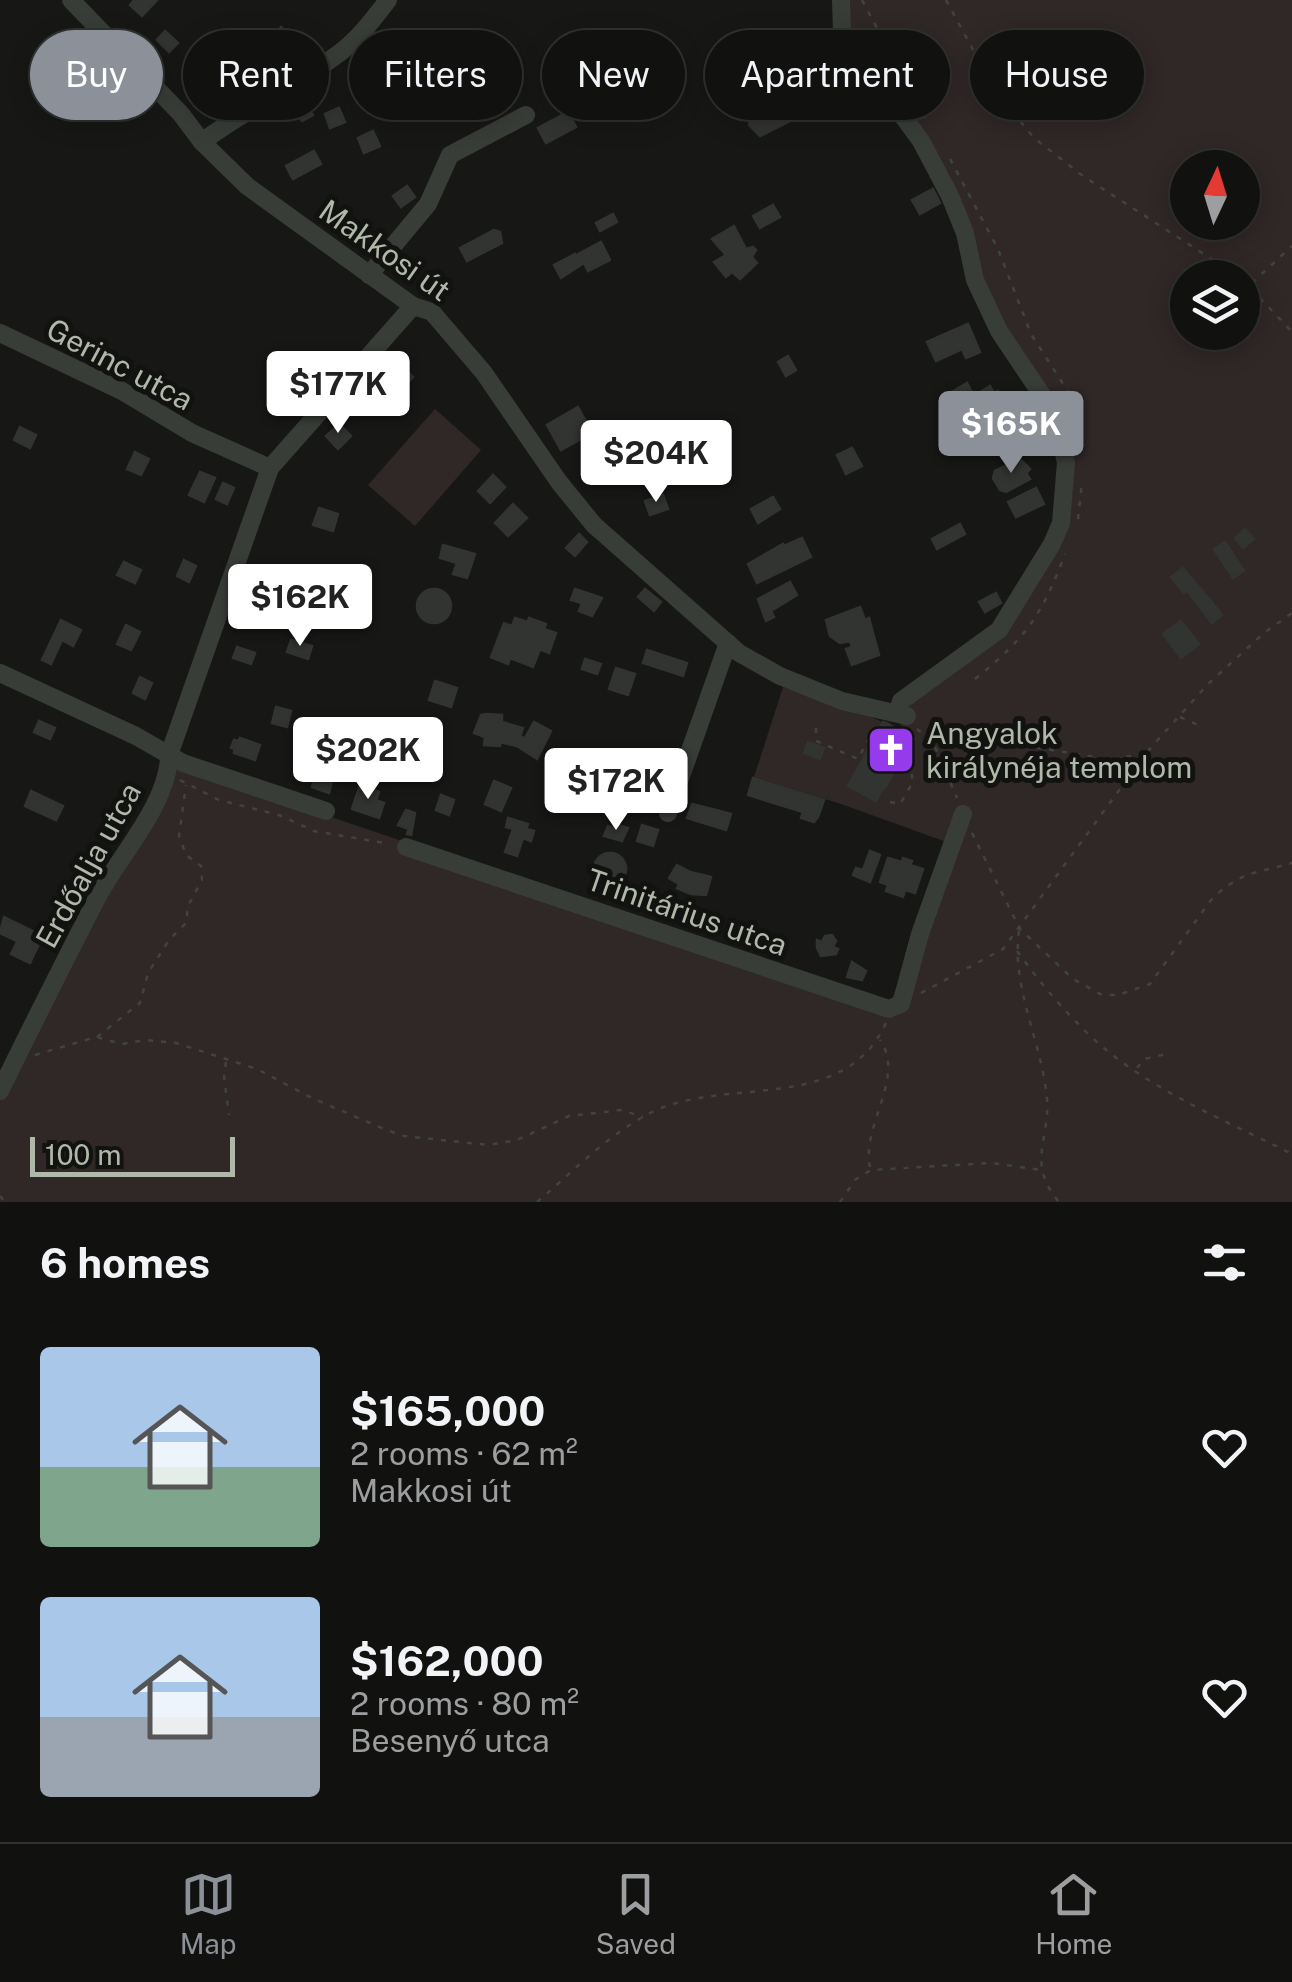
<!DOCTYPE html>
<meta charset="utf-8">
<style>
body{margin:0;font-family:"Public Sans",sans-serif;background:#1a1b19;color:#f1f3f6;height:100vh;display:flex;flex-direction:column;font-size:38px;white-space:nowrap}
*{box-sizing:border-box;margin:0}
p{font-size:32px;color:#9c9e9f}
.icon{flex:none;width:55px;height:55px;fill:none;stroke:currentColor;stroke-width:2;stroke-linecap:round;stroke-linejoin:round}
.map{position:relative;height:1202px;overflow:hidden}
.sheet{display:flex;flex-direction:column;background:#111210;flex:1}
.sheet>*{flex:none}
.guide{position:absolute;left:30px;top:30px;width:1232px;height:90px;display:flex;gap:20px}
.needle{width:65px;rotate:4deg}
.tools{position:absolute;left:1170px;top:150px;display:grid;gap:20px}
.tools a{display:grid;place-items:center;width:90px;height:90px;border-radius:50%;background:#111210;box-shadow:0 5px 25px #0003,0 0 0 2px #303230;font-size:50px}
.scale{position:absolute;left:30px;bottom:25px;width:205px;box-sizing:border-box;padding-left:10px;border:5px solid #b0b8a9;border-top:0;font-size:28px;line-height:35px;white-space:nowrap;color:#b0b8a9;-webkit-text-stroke:8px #121311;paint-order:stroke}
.price{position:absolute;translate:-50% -85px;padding:0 22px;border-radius:10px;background:#fff;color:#222;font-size:32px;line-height:65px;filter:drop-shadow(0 2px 5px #0008)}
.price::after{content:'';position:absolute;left:50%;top:60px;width:30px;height:22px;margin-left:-15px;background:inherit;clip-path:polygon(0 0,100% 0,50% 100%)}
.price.current{background:#8c9099;color:#fff}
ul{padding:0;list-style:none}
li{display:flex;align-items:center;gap:30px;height:250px;padding:0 40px}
li span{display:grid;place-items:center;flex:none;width:280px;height:200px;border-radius:10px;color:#555}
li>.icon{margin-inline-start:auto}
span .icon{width:120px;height:120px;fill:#fffc;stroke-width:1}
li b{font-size:42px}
h2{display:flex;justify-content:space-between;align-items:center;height:120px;padding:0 40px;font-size:42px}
.chip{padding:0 35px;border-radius:45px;background:#111210;box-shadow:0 5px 25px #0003,0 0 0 2px #303230;font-size:35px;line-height:90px}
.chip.current{background:#8c9099;color:#fff}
.tabs{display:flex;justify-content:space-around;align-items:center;height:140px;border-top:2px solid #303230;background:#111210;font-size:28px;color:#9c9e9f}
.tabs a{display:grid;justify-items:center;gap:5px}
.tabs .current{color:#8c9099}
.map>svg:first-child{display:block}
.green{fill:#302727;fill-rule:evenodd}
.building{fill:#323431;stroke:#313431;stroke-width:2.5}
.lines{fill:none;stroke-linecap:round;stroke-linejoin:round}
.path{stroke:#40443e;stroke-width:2.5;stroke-dasharray:5 8;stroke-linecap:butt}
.minor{stroke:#393d38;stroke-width:18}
.labels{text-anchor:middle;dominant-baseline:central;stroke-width:10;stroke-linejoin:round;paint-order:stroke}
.street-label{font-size:30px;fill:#b0b8a9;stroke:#121311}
.poi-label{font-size:30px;fill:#b0b8a9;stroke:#121311;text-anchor:start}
</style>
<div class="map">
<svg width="1292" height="1202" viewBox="0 0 1292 1202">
<rect width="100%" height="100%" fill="#171816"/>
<g class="green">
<path d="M843,0H1292V1202H0V1091L169,766L325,815L890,1005L949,843L841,804L754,777L783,687L870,716L912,737L893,716L999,638L1056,546L1066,427L979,280L953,196L853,62ZM1188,168H1242V222H1188ZM1188,278H1242V332H1188Z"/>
<path d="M435,409L481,450L415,526L368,485Z"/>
</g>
<g class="building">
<path d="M134,0H157L142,16L130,5Z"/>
<path d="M281,27L293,39L284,48L272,37Z"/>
<path d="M165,31L178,43L169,52L157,40Z"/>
<path d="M819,33L825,46L809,54L802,41Z"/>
<path d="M418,35L426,51L410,60L401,44Z"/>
<path d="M260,46L272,59L260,70L248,57Z"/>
<path d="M220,56L251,82L239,96L208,70Z"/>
<path d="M372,59L390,90L375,98L357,67Z"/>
<path d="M775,93L790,121L760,136L749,125L751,119L746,108Z"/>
<path d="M305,102L313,115L302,121L294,109Z"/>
<path d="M339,108L345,122L330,128L325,114Z"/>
<path d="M568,112L576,127L546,143L538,128Z"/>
<path d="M373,131L380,146L364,153L358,138Z"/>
<path d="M314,151L321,164L293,179L286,166Z"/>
<path d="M407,186L415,197L401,207L393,196Z"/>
<path d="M933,189L940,203L920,214L912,200Z"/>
<path d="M773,205L780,217L760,228L753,216Z"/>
<path d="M613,214L617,222L600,231L596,223Z"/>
<path d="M734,226L746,249L753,247L756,250L752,257L757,263L740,279L732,272L726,277L714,262L726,255L712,239Z"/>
<path d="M494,230L500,232L502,243L467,261L460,248Z"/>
<path d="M601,242L610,260L588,271L584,263L561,278L554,265L575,254L577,258L578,254Z"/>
<path d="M968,324L980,352L966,358L962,349L936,361L927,342Z"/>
<path d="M788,356L796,370L786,376L778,362Z"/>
<path d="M402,366L413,377L403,388L392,377Z"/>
<path d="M967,383L974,396L990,386L994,393L998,391L1003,401L981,410L986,419L975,425L966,413L970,411L968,408L946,419L941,409L944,408L940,399Z"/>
<path d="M578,407L592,433L561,450L547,425Z"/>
<path d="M339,424L351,436L338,449L326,436Z"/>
<path d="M630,426L649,461L627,472L609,441V437Z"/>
<path d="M20,427L36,435L30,448L14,440Z"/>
<path d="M852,448L862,466L846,474L837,455Z"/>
<path d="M135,452L149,459L141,475L127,469Z"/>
<path d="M1020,459L1030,469L1026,473L1030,479L1006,492L1000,490L993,478L995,471Z"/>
<path d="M200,472L215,478L204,502L189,495Z"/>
<path d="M493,475L505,487L490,503L478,491Z"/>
<path d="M223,483L234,488L227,504L216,499Z"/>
<path d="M1036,488L1044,504L1016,517L1008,502Z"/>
<path d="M663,495L668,509L650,515L645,501Z"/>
<path d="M773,497L780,509L758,523L751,509Z"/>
<path d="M513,504L527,518L508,536L495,523Z"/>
<path d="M319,508L338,514L333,531L313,525Z"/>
<path d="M960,524L965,534L937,549L932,539Z"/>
<path d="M1245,529L1254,539L1243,548L1235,538Z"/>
<path d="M579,534L587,542L575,556L566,548Z"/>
<path d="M802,538L811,557L757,583L748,564L783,544L784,546Z"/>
<path d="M1225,542L1244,571L1233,578L1214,549Z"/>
<path d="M443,545L475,554L467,578L453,574L457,563L440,558Z"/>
<path d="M184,560L196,566L189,582L177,576Z"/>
<path d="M124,562L141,570L135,583L117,575Z"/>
<path d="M1183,568L1196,584L1184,593L1171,577Z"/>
<path d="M305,569L329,577L326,588L301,581Z"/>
<path d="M790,582L797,595L771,611L774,617L766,621L758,599Z"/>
<path d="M1196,583L1211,601L1201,609L1187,591Z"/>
<circle cx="434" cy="606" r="17"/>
<path d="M575,589L602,598L592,616L579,611L582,603L571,600Z"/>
<path d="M645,589L661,602L654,611L638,597Z"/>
<path d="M996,593L1001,603L985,612L979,602Z"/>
<path d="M298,595L325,604L317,626L291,618Z"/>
<path d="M1211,601L1222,615L1212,623L1201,609Z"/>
<path d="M860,607L865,620L869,618L879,655L852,665L846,649L852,647L850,641L840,643L830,636L826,620Z"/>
<path d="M515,618L528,622L529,618L546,624L544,629L556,633L549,653L540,649L533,667L510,658L508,664L491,657L504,623L512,626Z"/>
<path d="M61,620L81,630L73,646L62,640L51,664L42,660Z"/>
<path d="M1181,621L1199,644L1181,658L1163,634Z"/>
<path d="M126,625L140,632L131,650L117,644Z"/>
<path d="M291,640L312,646L308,659L287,652Z"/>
<path d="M237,647L255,653L251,664L233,658Z"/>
<path d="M647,650L687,663L683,676L643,663Z"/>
<path d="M585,659L601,664L597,674L582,669Z"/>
<path d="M616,668L635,674L628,695L609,689Z"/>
<path d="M140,677L152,683L145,699L133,693Z"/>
<path d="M435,681L457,688L451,707L429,700Z"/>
<path d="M276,707L291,711L287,727L272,723Z"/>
<path d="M486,714L502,715V722L523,728L520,737L525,738L534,722L551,731L537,759L517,746L500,742V746L484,745L485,737L474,733L481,715Z"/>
<path d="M39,721L55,728L50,739L34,732Z"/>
<path d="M883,722L888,724L868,761L871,762L863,778L883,788L876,801L848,786Z"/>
<path d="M888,724L915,739L884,789L863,778L871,762L868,761Z"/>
<path d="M240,738L260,745L255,760L234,753L235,749L231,748L234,740L239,741Z"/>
<path d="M808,742L824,748L820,759L804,753Z"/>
<path d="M320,756L341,765L338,774L334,772L329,793L312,787Z"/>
<path d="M628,756L657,766L647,797L630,791L633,780L622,776Z"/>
<path d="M753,778L824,800L818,817L814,822L801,818L803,812L748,795Z"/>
<path d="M494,781L511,788L501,811L485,804Z"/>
<path d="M360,785L379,792L376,800L384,803L379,818L352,809Z"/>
<path d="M31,791L63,806L56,820L25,806Z"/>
<path d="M441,795L454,800L449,815L436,810Z"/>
<path d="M692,804L731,814L726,830L687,818Z"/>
<path d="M406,810L415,813L411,835L407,834L409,829L398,825Z"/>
<path d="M508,818L528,824L526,829L534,831L531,841L523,838L517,856L505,852L513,829L506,827Z"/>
<path d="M618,825L628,828L622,841L604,836L608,826L616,829Z"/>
<path d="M642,825L658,830L653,846L637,841Z"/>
<path d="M870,851L880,855L870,882L853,875L856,868L863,870Z"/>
<circle cx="610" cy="869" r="16"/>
<path d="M888,858L902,862L903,858L912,861L910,865L923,869L915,893L905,890L903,897L886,891L888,885L880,882Z"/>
<path d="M677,865L690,872L711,877L706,895L691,894L677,888L679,884L669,878Z"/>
<path d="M4,917L43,936L36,950L0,933Z"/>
<path d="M832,935L836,941L833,947L838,949L836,954L821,956L817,948V940L822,942L825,936Z"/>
<path d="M17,942L36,950L30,963L11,954Z"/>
<path d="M852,962L866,971L862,980L847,977Z"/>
</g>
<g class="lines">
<g class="path">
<path d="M862,0L925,118"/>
<path d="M946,0L996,92L1034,138L1083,176L1241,278"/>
<path d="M950,159L998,249L1031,334L1074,401L1078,413L1080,449"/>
<path d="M1242,279L1292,332"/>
<path d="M1252,283L1292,246"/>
<path d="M1078,519L1082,482"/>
<path d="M975,679C1026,638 1042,615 1065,554"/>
<path d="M1180,717L1198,725"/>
<path d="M816,728V741L858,759L868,740"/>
<path d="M917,729L933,742L957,798"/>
<path d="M933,742L985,739L1106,759L1142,755"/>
<path d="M180,780L219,800L279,815L314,831L390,844"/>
<path d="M890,802L900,804L913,782L910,764"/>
<path d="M972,833L1020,929L1073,979L1102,995H1118L1150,984L1211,900L1225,887L1246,875L1292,863"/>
<path d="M1019,931C1011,988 1042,1042 1047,1099C1050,1141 1026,1163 1059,1202"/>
<path d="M1017,951C1041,984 1067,1015 1098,1043C1154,1092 1227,1121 1292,1154"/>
<path d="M921,993L1003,949L1147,752L1208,684L1264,633L1292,613"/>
<path d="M97,1037L140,1003L148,973L169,940L186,923L188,906L202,880L201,866L186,855L179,836L186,785"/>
<path d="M35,1055L96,1037L122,1044L145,1040L176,1043L257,1069L312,1098L384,1129L404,1136L489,1145L517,1140L569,1116L621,1110L643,1117"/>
<path d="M226,1062L224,1076L229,1115"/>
<path d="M1137,1068L1144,1059L1167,1054"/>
<path d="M870,1167C861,1126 906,1077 880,1040"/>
<path d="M0,1196L5,1202"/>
<path d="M537,1202C575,1170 613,1129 659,1109C734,1078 845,1112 886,1023"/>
<path d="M840,1202L856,1179L871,1170L992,1163L1041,1170"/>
</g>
<g class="minor">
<path d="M71,0L181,114L202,142L247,186L413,306L432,312L484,373L559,482L594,525L739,653L780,676L842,701L907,716"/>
<path d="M841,0L842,31L849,61L899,111L921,141L950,196L965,233L975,280L999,331L1056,416L1066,463L1061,523L1052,544L999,630L901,701L897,713"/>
<path d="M202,142C244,110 292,88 334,57C356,42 372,21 388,0"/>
<path d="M369,275L428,204L450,155L526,115"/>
<path d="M0,333L122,391L192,433L270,468"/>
<path d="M0,673L136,736L183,763L326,811"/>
<path d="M668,813L728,643"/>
<path d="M406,847L889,1009L901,1004L920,934L963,814"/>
<path d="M0,1091C32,1026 64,962 97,898C119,856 169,803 169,755L270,468L413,306"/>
</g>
</g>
<defs>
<g id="church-square" transform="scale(2.5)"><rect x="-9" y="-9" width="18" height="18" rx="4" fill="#963beb" stroke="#121311"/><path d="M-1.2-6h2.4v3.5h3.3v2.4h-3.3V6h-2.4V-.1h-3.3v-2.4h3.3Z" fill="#fff"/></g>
</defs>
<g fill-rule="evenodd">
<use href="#church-square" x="891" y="750"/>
</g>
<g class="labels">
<g class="street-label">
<text transform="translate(385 250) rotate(35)">Makkosi út</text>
<text transform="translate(120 364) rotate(28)">Gerinc utca</text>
<text transform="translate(88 865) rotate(-61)">Erdőalja utca</text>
<text transform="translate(687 912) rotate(19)">Trinitárius utca</text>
</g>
<g class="poi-label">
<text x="926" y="733">Angyalok<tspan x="926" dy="34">királynéja templom</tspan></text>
</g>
</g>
</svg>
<div class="tools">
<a><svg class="needle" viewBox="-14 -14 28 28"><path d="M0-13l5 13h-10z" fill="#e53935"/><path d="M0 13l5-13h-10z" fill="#9c9e9f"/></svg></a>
<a><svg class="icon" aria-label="layers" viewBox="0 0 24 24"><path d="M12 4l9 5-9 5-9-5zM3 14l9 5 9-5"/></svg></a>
</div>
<div class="scale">100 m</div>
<b class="price" style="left:338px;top:436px">$177K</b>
<b class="price current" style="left:1011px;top:476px">$165K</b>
<b class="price" style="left:656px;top:505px">$204K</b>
<b class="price" style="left:300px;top:649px">$162K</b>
<b class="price" style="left:368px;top:802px">$202K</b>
<b class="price" style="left:616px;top:833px">$172K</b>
<div class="guide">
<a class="chip current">Buy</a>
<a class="chip">Rent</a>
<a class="chip">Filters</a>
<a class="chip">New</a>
<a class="chip">Apartment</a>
<a class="chip">House</a>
</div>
</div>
<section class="sheet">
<h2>6 homes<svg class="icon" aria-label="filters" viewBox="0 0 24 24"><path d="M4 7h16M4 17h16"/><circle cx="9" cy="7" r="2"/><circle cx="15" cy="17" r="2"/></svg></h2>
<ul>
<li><span style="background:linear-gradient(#a9c7e8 60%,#7fa58c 0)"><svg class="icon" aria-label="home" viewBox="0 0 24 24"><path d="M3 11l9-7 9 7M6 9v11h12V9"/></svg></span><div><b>$165,000</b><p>2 rooms · 62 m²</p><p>Makkosi út</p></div><svg class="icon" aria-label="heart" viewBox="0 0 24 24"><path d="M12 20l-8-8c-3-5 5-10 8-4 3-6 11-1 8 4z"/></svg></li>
<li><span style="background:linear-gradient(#a9c7e8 60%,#9aa5b1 0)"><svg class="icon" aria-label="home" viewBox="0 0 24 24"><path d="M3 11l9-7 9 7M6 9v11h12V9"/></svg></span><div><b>$162,000</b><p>2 rooms · 80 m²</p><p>Besenyő utca</p></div><svg class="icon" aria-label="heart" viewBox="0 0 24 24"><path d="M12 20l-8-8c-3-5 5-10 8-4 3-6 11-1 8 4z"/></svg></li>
</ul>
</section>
<nav class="tabs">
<a class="current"><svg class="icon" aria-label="map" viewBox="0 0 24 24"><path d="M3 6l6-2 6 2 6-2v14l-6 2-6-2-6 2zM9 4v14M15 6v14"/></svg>Map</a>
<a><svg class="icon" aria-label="saved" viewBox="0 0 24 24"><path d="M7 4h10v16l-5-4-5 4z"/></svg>Saved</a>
<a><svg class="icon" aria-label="home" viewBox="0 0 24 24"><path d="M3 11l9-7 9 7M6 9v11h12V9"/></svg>Home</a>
</nav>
